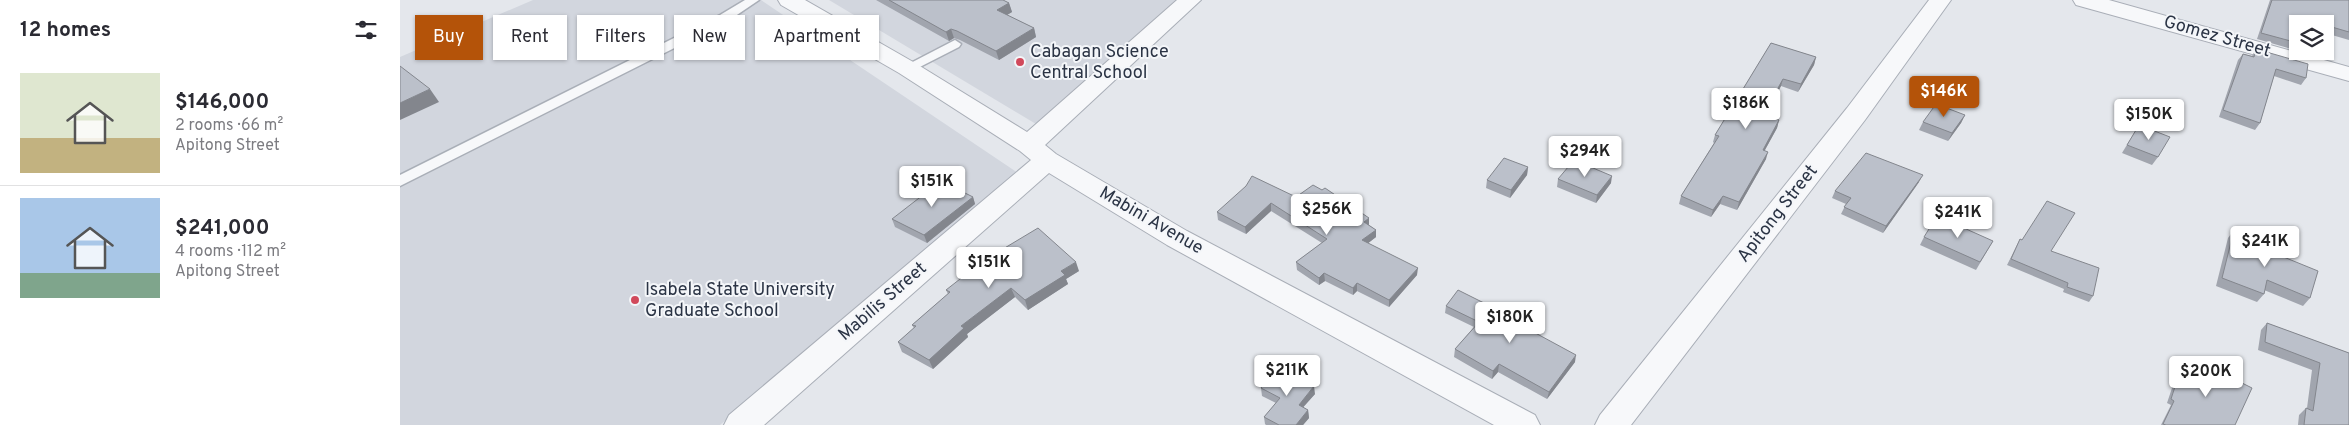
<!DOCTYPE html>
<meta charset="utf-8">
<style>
body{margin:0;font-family:Overpass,sans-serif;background:#f2f2f3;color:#2b2b33;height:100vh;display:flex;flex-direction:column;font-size:19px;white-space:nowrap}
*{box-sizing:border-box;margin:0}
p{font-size:16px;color:#7c7c81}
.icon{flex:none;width:28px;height:28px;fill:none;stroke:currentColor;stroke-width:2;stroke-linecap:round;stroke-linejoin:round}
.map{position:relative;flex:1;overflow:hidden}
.details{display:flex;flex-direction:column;background:#fff;width:400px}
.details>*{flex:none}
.hud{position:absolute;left:15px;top:15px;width:475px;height:45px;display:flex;gap:10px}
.buttons{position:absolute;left:1889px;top:15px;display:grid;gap:10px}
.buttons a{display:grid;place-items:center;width:45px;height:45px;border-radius:0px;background:#fff;box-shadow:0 1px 4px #0004;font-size:25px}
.price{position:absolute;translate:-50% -42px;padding:0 11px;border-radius:5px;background:#fff;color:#222;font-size:16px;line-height:32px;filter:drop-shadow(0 1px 2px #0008)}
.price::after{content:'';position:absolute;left:50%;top:30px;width:15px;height:11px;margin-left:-8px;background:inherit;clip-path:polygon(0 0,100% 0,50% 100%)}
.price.selected{background:#b45309;color:#fff}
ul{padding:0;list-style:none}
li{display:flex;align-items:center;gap:15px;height:125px;padding:0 20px}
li+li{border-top:1px solid #e1e1e2}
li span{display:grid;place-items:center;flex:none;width:140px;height:100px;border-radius:0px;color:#555}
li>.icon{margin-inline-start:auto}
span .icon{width:60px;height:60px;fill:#fffc;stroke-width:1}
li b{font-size:21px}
h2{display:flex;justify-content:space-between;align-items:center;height:60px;padding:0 20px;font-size:21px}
.pill{padding:0 18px;border-radius:0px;background:#fff;box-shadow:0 1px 4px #0004;font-size:18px;line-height:45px}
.pill.selected{background:#b45309;color:#fff}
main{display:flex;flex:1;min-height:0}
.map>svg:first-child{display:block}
.built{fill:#d2d6de}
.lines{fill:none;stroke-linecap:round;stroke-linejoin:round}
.service-casing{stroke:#a9aeb7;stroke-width:3}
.minor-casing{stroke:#a9aeb7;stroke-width:2}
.service{fill:#f7f8fa;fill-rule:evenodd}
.minor{fill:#f7f8fa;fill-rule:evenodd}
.wall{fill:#a1a5ae}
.shaded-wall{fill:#83868d}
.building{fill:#bbc0ca;stroke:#83868d}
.poi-dot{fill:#d1495b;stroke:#f4f6f9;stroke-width:2}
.labels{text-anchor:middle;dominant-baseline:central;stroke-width:4;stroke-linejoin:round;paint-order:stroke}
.street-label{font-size:18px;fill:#2b3445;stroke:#f4f6f9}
.poi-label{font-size:18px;fill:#2b3445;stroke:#f4f6f9;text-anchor:start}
</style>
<main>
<section class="details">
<h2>12 homes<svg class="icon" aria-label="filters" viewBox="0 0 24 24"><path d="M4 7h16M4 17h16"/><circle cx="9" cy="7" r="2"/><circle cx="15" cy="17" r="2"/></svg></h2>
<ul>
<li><span style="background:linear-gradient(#dfe7d0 65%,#c2b280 0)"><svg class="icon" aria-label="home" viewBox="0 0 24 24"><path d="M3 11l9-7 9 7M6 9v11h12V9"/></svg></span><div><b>$146,000</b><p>2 rooms · 66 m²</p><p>Apitong Street</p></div></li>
<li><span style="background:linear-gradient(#a9c7e8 75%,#7fa58c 0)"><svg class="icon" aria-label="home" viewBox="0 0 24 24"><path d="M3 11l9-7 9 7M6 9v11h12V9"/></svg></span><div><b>$241,000</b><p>4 rooms · 112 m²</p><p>Apitong Street</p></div></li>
</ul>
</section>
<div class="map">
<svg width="1949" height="425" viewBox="0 0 1949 425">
<rect width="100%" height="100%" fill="#e4e7ec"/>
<g class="built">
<path d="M133,0H361L621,175L320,425H0V57Z"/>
<path d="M429,0H777L636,124Z"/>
</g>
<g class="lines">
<g class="service-casing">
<g id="service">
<path d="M345,0H359L328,21L0,186V175L320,15Z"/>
<path d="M555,40L561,44L559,47L512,71L507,72L501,68Z"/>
</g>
</g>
<g class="minor-casing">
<g id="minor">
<path d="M378,0H405L515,63L627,132L777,0H801L645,145L656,154L787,231L1135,415L1140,425H1094L767,245L649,173L364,425H324L329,415L631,160L620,151L499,73L381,5Z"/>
<path d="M1529,0H1551L1465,120L1231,425H1195L1200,415L1447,108Z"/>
<path d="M1673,0H1709L1949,67V81L1676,5Z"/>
</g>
</g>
<use href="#service" class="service"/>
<use href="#minor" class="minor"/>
</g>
<g class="wall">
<path d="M476,0H603L609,3L612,12L607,15L634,28L636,37L599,60L560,40L554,38L549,41Z"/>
<path d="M1870,0H1949V40L1925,33V24H1898V51L1857,39Z"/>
<path d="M1371,43L1416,57L1414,65L1398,92L1381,86L1365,116L1379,120L1377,128L1365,150L1366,159L1337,210L1320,204L1311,217L1279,204L1281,196L1314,143L1313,142L1315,135Z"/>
<path d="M1856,49L1906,78L1901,85L1874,76L1860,123L1855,130L1819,117L1838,60L1843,54L1852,56Z"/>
<path d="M1900,51H1909L1907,53Z"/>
<path d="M1565,115L1561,123L1548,141L1519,130L1523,122Z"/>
<path d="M1739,125L1758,157L1752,165L1722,153Z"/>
<path d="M1128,167L1127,175L1110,198L1086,188L1087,180Z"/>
<path d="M1158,179L1211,183L1196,203L1157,187Z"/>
<path d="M1519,182L1483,233L1441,214L1446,204L1432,198L1435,191Z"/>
<path d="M573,197L575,204L527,243L495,227L492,219Z"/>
<path d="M896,197L969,218V225L976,230V237L968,243L1017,275L989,307L957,291L953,295L925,281L919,285L897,270L896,262L922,243L871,211L846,234L818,220L817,212Z"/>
<path d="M1834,230L1859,247L1910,298L1903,306L1864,290V294L1857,302L1816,286L1828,238Z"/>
<path d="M1524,237L1593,241L1576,270L1520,245Z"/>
<path d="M1620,239L1651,251L1693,296L1689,302L1663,292L1664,289L1607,265Z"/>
<path d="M679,271L666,279L668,284L628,310L615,297L567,334L568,337L533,369L502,352L498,342L514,328L512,325L548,294L546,290Z"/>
<path d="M1046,306L1131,331L1175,362L1147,399L1098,372L1092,379L1054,357L1055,349L1074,327L1045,313Z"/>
<path d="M1867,323L1949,353V425H1898L1899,415L1906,408H1907L1912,370L1858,350L1861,330Z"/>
<path d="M1784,359L1825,379L1828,376L1835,425H1761L1771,405L1767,403L1780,364Z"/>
<path d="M861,388L915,394L903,407L908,410L909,418L903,425H866L865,424L864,417L876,403L862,396Z"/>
</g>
<g class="shaded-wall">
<path d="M609,3L612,12L600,19L597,10Z"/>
<path d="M634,28L636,37L599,60L596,51Z"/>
<path d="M551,29L554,38L549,41L546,32Z"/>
<path d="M1416,57L1414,65L1398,92L1401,84Z"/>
<path d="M1383,79L1381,86L1361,123L1363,115Z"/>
<path d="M30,89L39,102L0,120V103Z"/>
<path d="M1565,115L1561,123L1548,141L1552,133Z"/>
<path d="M1379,120L1377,128L1361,157L1363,150Z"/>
<path d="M1368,152L1366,159L1337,210L1339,202Z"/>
<path d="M1128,167L1127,175L1110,198L1111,190Z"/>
<path d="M1523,175L1519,182L1483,233L1486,226Z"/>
<path d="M1212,176L1211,183L1196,203L1197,195Z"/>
<path d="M1323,196L1320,204L1311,217L1313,210Z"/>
<path d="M573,197L575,204L527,243L524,235Z"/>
<path d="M871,203V211L846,234L845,227Z"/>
<path d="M969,218V226L964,222Z"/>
<path d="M976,230V237L962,248V240Z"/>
<path d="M676,262L679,271L666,279L668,284L628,310L625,300L661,271Z"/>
<path d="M1018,268L1017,275L989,307V300Z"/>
<path d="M924,273L925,281L919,285V278Z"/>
<path d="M957,283V291L953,295V288Z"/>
<path d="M611,288L615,297L567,334L568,337L533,369L529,360L561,326Z"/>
<path d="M1176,355L1175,362L1147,399L1149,392Z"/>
<path d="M1099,364L1098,372L1092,379L1093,371Z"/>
<path d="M914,386L915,394L899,412V405Z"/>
<path d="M908,410L909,418L903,425H896Z"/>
</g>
<g class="building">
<path d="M489,0H603L609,3L597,10L634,28L596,51L557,31L551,29L546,32Z"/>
<path d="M1872,0H1949V32L1925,25V24H1898V43L1861,33Z"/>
<path d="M1371,43L1416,57L1401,84L1383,79L1363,115L1379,120L1363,150L1368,152L1339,202L1323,196L1313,210L1281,196L1319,136L1315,135Z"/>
<path d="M1856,49L1908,64L1906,78L1876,69L1860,123L1823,110L1843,54L1854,57Z"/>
<path d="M0,66L30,89L0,103Z"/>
<path d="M1536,104L1565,115L1552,133L1523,122Z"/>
<path d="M1739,125L1770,137L1758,157L1727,145Z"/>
<path d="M1466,153L1523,175L1486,226L1444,207L1451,198L1435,191Z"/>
<path d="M1104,158L1128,167L1111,190L1087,180Z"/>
<path d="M1174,160L1212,176L1197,195L1158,179Z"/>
<path d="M852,176L896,197L913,185L922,190L925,188L969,218L964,222L976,230L962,240L1018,268L989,300L957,283L953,288L924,273L919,278L896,262L927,239L871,203L845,227L817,212L846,186Z"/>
<path d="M541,181L573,197L524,235L492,219Z"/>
<path d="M1647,201L1675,213L1651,251L1699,268L1693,296L1667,287L1668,283L1611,259L1620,239L1622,240Z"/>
<path d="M1537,216L1593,241L1580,262L1524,237Z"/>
<path d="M638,228L676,262L661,271L665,275L625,300L611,288L561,326L564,328L529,360L498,342L516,326L512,325L550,292L546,290L583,261Z"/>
<path d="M1834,230L1860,240L1859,247L1918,271L1910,298L1867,280L1864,294L1822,278Z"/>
<path d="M1058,290L1092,307L1094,305L1132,325L1128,329L1176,355L1149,392L1099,364L1093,371L1055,349L1079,322L1046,306Z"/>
<path d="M1867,323L1949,353V425H1904L1906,408L1913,411L1920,363L1865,342Z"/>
<path d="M1784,359L1826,379L1828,376L1852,388L1835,425H1766L1763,424L1774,401L1771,399Z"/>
<path d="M880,367L914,386L899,405L908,410L896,425H879L864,417L880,398L861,388Z"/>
</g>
<g class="poi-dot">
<circle cx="620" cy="62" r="5"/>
<circle cx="235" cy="300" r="5"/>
</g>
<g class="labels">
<g class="street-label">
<text transform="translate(1817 37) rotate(16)">Gomez Street</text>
<text transform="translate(1378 214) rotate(-52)">Apitong Street</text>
<text transform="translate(751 221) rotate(30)">Mabini Avenue</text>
<text transform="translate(483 302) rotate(-41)">Mabilis Street</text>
</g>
<g class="poi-label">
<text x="630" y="52">Cabagan Science<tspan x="630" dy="21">Central School</tspan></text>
<text x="245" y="290">Isabela State University<tspan x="245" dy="21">Graduate School</tspan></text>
</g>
</g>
</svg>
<div class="buttons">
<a><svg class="icon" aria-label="layers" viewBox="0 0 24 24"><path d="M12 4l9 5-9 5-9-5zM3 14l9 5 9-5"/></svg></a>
</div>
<b class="price selected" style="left:1544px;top:118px">$146K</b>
<b class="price" style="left:1346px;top:130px">$186K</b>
<b class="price" style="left:1749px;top:141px">$150K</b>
<b class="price" style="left:1185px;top:178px">$294K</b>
<b class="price" style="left:532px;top:208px">$151K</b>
<b class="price" style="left:927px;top:236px">$256K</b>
<b class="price" style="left:1558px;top:239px">$241K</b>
<b class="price" style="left:1865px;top:268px">$241K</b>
<b class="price" style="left:589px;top:289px">$151K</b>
<b class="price" style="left:1110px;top:344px">$180K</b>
<b class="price" style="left:887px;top:397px">$211K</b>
<b class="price" style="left:1806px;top:398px">$200K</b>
<div class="hud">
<a class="pill selected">Buy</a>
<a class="pill">Rent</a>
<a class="pill">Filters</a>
<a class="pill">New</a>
<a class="pill">Apartment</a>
</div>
</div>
</main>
